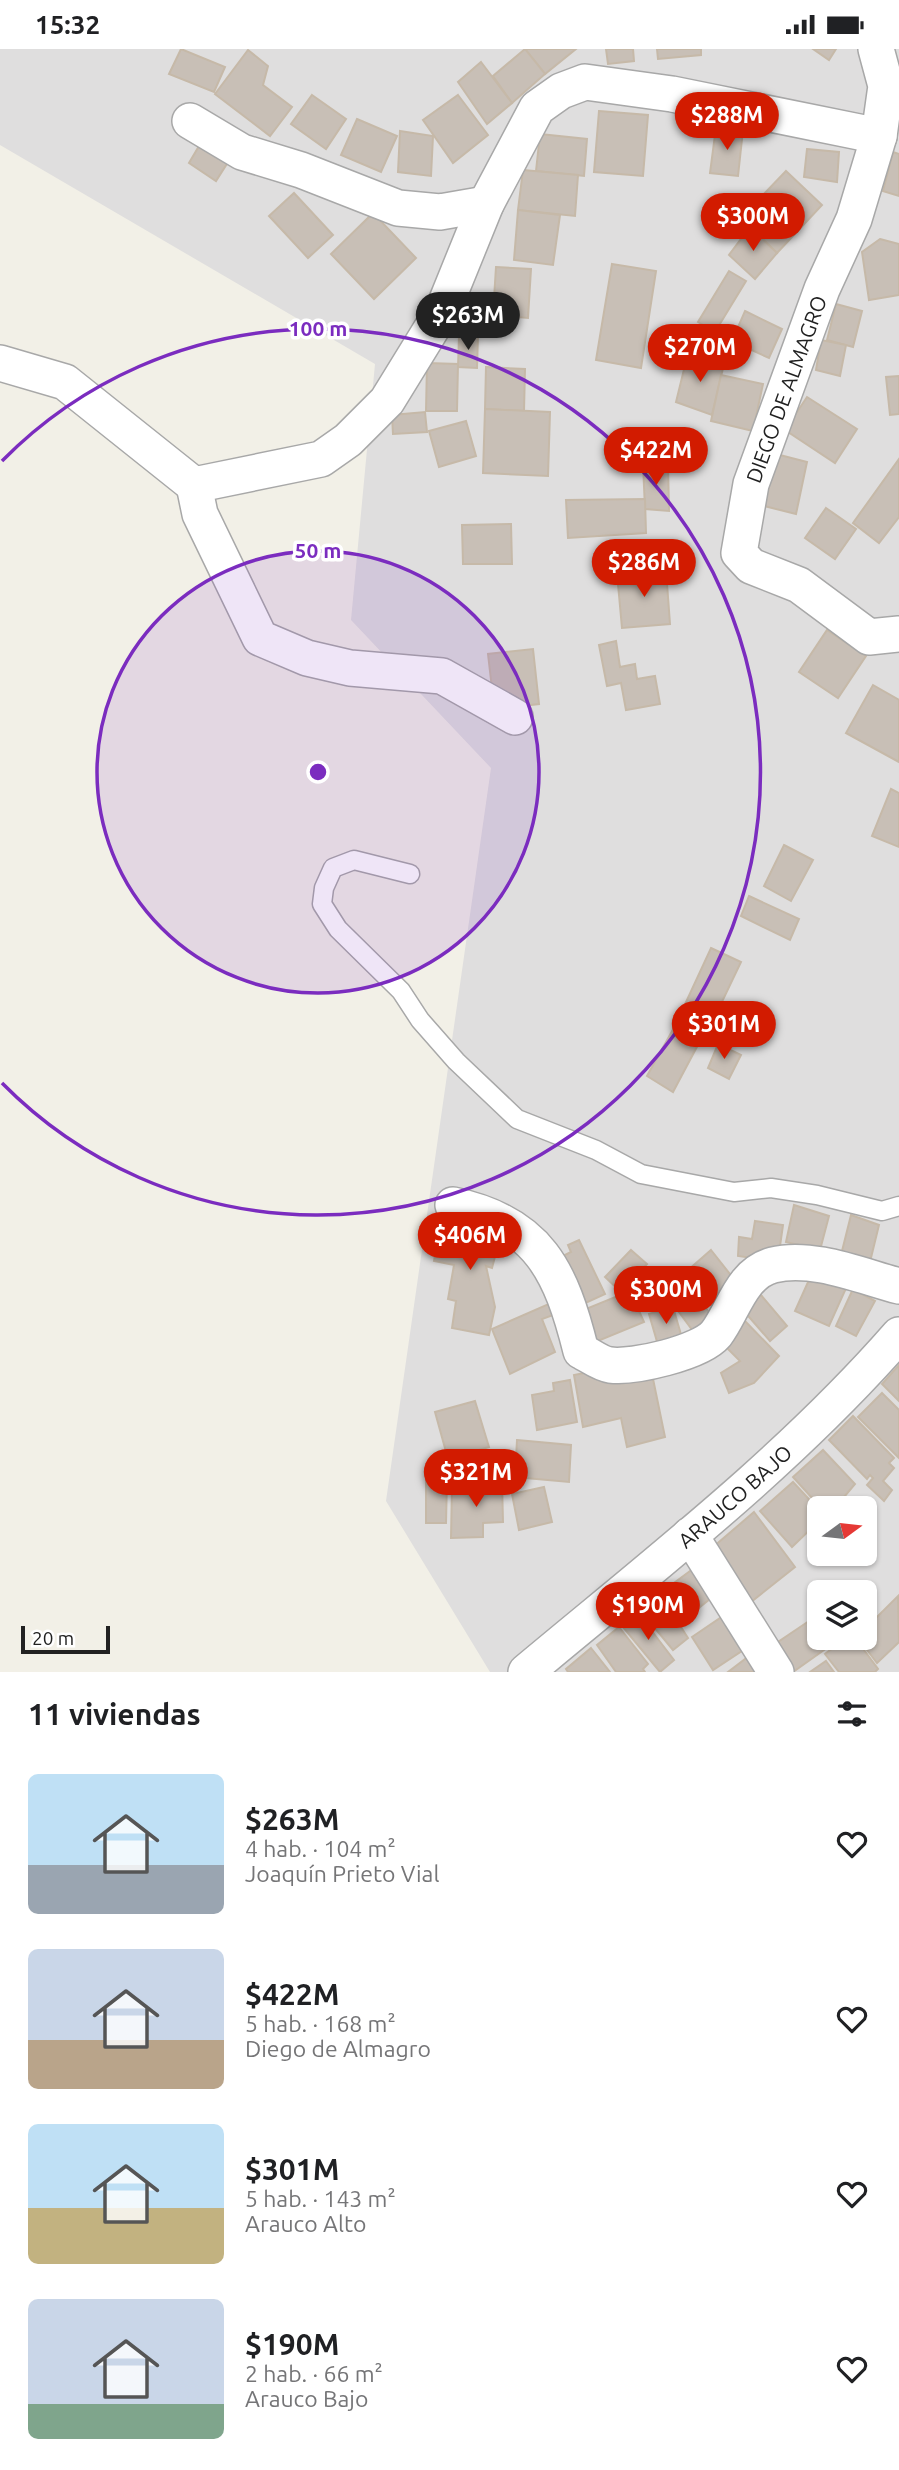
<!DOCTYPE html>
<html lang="es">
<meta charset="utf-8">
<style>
body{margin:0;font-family:Ubuntu,sans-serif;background:#f6f6f6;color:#202124;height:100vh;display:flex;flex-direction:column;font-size:26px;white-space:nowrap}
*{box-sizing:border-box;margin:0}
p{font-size:23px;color:#757577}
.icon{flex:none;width:38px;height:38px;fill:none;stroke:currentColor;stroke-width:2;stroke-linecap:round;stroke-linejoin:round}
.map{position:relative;height:1623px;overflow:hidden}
.panel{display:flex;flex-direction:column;background:#fff;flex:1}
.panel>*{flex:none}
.needle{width:46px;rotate:75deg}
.controls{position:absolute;left:807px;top:1447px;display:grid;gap:14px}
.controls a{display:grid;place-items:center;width:70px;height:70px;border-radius:10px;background:#fff;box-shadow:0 2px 5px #0004;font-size:35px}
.scale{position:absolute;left:21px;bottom:18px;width:89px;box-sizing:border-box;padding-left:7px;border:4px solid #212121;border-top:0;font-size:19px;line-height:24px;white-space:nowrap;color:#212121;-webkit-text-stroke:5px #fff;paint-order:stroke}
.price{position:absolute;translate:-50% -60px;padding:0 16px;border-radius:24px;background:#d21b00;color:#fff;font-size:23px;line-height:46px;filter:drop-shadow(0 2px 4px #0008)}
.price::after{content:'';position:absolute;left:50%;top:42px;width:21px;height:16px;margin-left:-10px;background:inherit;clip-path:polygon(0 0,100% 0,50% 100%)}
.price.active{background:#222;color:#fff}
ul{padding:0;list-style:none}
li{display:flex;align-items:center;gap:21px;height:175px;padding:0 28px}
li span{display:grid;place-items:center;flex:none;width:196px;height:140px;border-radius:10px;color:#555}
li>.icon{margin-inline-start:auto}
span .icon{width:84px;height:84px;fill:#fffc;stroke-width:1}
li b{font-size:30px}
h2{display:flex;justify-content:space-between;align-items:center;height:84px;padding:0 28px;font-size:30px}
.status{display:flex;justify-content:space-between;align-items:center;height:49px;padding:0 35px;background:#fff;direction:ltr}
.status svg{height:19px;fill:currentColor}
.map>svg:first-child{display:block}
.residential{fill:#dfdede;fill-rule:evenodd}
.building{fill:#c8bfb6;stroke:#c6b9a8;stroke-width:2}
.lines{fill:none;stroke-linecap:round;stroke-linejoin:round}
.lane-casing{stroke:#a8a8a8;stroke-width:21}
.street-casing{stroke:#a8a8a8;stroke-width:38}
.lane{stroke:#fff;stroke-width:18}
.street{stroke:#fff;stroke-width:35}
.ring{fill:none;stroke:#7b2cbf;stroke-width:3.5}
.labels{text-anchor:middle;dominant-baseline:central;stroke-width:7;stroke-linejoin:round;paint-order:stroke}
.street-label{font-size:21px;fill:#212121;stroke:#fff}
.centre{fill:#7b2cbf;stroke:#fff;stroke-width:3.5}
.ring-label{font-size:21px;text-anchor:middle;font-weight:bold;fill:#7b2cbf;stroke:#fff;stroke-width:7;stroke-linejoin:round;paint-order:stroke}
</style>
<div class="status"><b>15:32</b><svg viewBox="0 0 49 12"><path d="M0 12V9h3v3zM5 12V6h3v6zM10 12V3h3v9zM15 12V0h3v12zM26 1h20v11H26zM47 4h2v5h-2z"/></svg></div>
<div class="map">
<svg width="899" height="1623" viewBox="0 0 899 1623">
<rect width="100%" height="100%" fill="#f2f0e7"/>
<path class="residential" d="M0,0H899V1623H490L386,1452L491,719L351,571L375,315L0,96ZM819,1460H864V1505H819ZM819,1544H864V1589H819Z"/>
<g class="building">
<path d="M181,0L225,18L214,43L169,25Z"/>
<path d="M525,0H576L545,25Z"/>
<path d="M525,0L545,25L512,54L493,27Z"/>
<path d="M606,0H633L634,12L608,15Z"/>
<path d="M657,0H701V6L658,10Z"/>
<path d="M813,0H836L829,11Z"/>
<path d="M248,1L268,17L263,36L292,58L270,87L215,45Z"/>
<path d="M481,13L512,54L487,75L458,33Z"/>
<path d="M312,46L346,70L326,100L291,75Z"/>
<path d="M458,46L488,86L453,114L423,71Z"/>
<path d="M599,62L648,66L643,127L594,123Z"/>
<path d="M357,70L397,87L381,123L341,106Z"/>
<path d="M716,78L743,81L738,127L710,124Z"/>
<path d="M400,82L433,87L431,127L398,123Z"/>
<path d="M540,85L587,90L584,127L536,122Z"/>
<path d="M202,92L230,110L216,132L189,114Z"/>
<path d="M807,100L839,103L837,133L804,128Z"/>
<path d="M893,103L899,105V147L883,142Z"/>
<path d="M523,121L578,126L575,167L518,161Z"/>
<path d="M786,122L822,156L777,204L741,169Z"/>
<path d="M294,144L333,186L308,209L269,167Z"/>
<path d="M518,161L560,166L553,216L514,211Z"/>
<path d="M373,164L416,209L374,250L331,205Z"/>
<path d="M750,178L777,204L755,230L729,206Z"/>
<path d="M880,190L899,195V246L869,251L862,203Z"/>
<path d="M612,215L656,222L641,319L596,311Z"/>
<path d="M496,218L531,220L528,269L493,266Z"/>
<path d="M729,222L746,232L715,283L698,273Z"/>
<path d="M836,255L862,262L853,298L827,291Z"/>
<path d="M745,262L782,280L769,309L732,292Z"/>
<path d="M459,287H478L477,319L458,318Z"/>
<path d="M821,291L846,296L840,327L816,321Z"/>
<path d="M688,304L724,315L712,366L676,353Z"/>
<path d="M427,314L458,315L457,362H426Z"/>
<path d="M486,318L525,320L524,362L485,360Z"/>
<path d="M721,326L763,335L753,382L711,372Z"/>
<path d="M899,327V365L890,366L886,328Z"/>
<path d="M807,348L857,380L835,414L785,381Z"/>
<path d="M485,360L550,363L548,427L483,424Z"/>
<path d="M425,363L427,383L393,385L392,366Z"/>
<path d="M466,372L476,407L439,418L429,382Z"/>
<path d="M776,405L807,413L796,465L764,457Z"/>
<path d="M899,410V468L879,494L853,474Z"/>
<path d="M643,414L668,415L669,462L645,460Z"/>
<path d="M645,450L646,484L568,489L566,451Z"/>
<path d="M826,459L856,480L835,510L805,489Z"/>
<path d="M511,475L512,515H463L462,476Z"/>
<path d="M666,521L670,575L622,579L617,524Z"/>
<path d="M827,581L866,607L838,649L799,623Z"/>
<path d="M616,592L620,618L635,615L637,630L655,627L660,655L626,661L621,634L607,637L599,596Z"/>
<path d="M533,600L539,655L513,658L493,648L488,605Z"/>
<path d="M873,636L899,651V713L846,684Z"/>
<path d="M891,740L899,744V798L872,787Z"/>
<path d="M784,796L813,811L791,852L764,837Z"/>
<path d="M749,847L799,870L790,891L741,867Z"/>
<path d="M711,899L741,913L709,980L680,966Z"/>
<path d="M675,977L700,992L673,1043L647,1027Z"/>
<path d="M718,995L741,1006L729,1030L708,1019Z"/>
<path d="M794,1156L829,1167L820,1201L786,1193Z"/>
<path d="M851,1166L879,1176L869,1217L840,1210Z"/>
<path d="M460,1171L502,1181L492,1219L486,1217L495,1258L489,1286L452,1279L456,1252L448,1250L454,1216L434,1212L440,1178Z"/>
<path d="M755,1172L783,1176L779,1204L765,1211L738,1207L739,1188L752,1190Z"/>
<path d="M579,1191L605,1245L579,1257L557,1210L571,1203L568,1196Z"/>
<path d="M631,1201L647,1215L621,1243L605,1228Z"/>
<path d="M711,1201L737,1234L716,1255L688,1221Z"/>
<path d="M813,1222L847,1237L829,1277L795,1262Z"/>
<path d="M680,1226L712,1267L693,1282L662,1240Z"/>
<path d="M853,1240L875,1252L856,1287L836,1277Z"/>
<path d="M630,1242L644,1273L593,1294L581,1262Z"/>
<path d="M761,1246L787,1277L770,1292L743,1261Z"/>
<path d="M551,1254L556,1265L542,1270L555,1303L510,1325L492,1280Z"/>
<path d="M673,1258L682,1289L658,1296L649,1265Z"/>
<path d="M744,1271L779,1307L754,1334L729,1344L721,1324L740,1312L724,1296Z"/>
<path d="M899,1316V1352L882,1335Z"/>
<path d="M594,1322L652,1325L665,1388L627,1398L621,1369L583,1378L574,1326Z"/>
<path d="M570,1331L577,1373L537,1381L532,1346L554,1342L553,1334Z"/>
<path d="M882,1344L899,1361V1409L858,1368Z"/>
<path d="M475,1352L489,1398L448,1410L435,1363Z"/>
<path d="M853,1367L894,1409L889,1414L894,1419L883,1432L892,1441L884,1452L867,1436L873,1429L870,1426L867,1430L829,1391Z"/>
<path d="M517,1391L571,1396L569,1433L515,1428Z"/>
<path d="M823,1401L855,1435L834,1460H822L793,1428Z"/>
<path d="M426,1430H447L446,1474H426Z"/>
<path d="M502,1433L503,1473L483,1474V1488L451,1489L452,1438Z"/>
<path d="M793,1433L819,1461V1472L792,1498L760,1462Z"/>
<path d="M544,1438L552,1473L519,1481L512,1445Z"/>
<path d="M754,1463L795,1518L751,1553L712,1499Z"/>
<path d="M694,1519L716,1545L679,1575L688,1589L673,1601L639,1560Z"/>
<path d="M898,1547L899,1593L877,1614L858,1589H864V1573L869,1568L873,1572Z"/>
<path d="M729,1563L751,1596L713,1621L692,1588Z"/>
<path d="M638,1564L674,1611L660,1623L622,1577Z"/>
<path d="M812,1570L819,1579V1589H826L831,1596L793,1623L772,1597Z"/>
<path d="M619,1578L648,1615L643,1620L645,1623H616L597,1596Z"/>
<path d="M846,1589H855L878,1620L875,1623H839L825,1605Z"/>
<path d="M591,1599L610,1623H568L566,1620Z"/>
<path d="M753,1604L768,1623H728Z"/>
<path d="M826,1612L834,1623H810Z"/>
</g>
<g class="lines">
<g class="lane-casing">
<path id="lane" d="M410,825L354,811L333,819L324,839L322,855L338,880L401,942L420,971L456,1012L517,1070L596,1101L641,1125L734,1143L771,1139L817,1146L882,1162L899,1157"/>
</g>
<g class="street-casing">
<g id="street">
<path d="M876,0L886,37L879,87L854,170L822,240L751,435L739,504L751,517L799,536L869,588L899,585"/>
<path d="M190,72L242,103L301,121L398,159L440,163L486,155"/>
<path d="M0,314L65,333L194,436L321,410L348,391L387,352L443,261L486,155L537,59L561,42L585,33L672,45L879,87"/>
<path d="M194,436L200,465L260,589L307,609L350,619L442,627L515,668"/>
<path d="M453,1156C539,1174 561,1222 581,1302C589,1306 601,1315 610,1316C633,1319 700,1304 716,1285C733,1263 741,1224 773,1216C812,1206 861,1227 899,1237"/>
<path d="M690,1486L776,1623"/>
<path id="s1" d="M526,1623C654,1516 789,1412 899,1286"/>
</g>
</g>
<use href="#lane" class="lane"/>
<use href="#street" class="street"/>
</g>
<circle cx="318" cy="723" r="221" fill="#7b2cbf" fill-opacity=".12"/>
<g class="ring">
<circle cx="318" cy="723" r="221"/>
<path d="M2 412A443 443 0 1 1 2 1034"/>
</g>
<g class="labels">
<g class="street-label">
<text transform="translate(786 340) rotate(-70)">DIEGO DE ALMAGRO</text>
<text stroke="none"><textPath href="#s1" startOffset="273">ARAUCO BAJO</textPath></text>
</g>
</g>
<circle cx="318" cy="723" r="10" class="centre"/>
<g class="ring-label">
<text x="318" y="287">100 m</text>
<text x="318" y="509">50 m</text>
</g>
</svg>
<div class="controls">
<a><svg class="needle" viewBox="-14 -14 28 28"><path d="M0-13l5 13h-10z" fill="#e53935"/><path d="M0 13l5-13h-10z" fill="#757577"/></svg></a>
<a><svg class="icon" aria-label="layers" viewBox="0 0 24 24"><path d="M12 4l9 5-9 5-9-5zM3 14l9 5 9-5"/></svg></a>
</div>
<div class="scale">20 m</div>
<b class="price" style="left:727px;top:103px">$288M</b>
<b class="price" style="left:753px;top:204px">$300M</b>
<b class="price active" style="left:468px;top:303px">$263M</b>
<b class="price" style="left:700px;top:335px">$270M</b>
<b class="price" style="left:656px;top:438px">$422M</b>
<b class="price" style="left:644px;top:550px">$286M</b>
<b class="price" style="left:724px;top:1012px">$301M</b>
<b class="price" style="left:470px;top:1223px">$406M</b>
<b class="price" style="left:666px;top:1277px">$300M</b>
<b class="price" style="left:476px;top:1460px">$321M</b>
<b class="price" style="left:648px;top:1593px">$190M</b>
</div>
<section class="panel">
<h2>11 viviendas<svg class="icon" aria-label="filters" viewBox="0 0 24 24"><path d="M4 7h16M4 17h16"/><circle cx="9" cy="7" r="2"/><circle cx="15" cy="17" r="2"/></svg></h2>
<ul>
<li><span style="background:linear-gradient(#bfe0f5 65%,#9aa5b1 0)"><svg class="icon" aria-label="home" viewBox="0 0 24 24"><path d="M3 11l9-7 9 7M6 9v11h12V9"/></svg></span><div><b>$263M</b><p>4 hab. · 104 m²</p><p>Joaquín Prieto Vial</p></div><svg class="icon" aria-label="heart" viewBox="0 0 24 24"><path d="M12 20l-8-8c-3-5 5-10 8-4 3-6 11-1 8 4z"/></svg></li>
<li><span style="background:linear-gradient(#c9d6e8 65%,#b9a48a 0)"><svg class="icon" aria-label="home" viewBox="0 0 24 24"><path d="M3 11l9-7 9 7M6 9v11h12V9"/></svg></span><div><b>$422M</b><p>5 hab. · 168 m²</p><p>Diego de Almagro</p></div><svg class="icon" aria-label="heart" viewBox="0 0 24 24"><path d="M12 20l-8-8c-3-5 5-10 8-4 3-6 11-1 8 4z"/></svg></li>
<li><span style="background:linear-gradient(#bfe0f5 60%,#c2b280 0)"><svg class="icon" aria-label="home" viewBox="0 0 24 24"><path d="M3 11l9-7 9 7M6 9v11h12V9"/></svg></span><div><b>$301M</b><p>5 hab. · 143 m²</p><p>Arauco Alto</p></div><svg class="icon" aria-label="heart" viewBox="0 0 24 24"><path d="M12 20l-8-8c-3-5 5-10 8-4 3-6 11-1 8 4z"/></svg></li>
<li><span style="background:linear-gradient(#c9d6e8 75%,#7fa58c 0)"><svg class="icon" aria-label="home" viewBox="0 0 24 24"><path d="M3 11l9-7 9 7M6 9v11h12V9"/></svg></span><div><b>$190M</b><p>2 hab. · 66 m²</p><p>Arauco Bajo</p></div><svg class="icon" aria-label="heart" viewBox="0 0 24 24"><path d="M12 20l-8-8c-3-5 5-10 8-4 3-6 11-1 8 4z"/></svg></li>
</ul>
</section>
